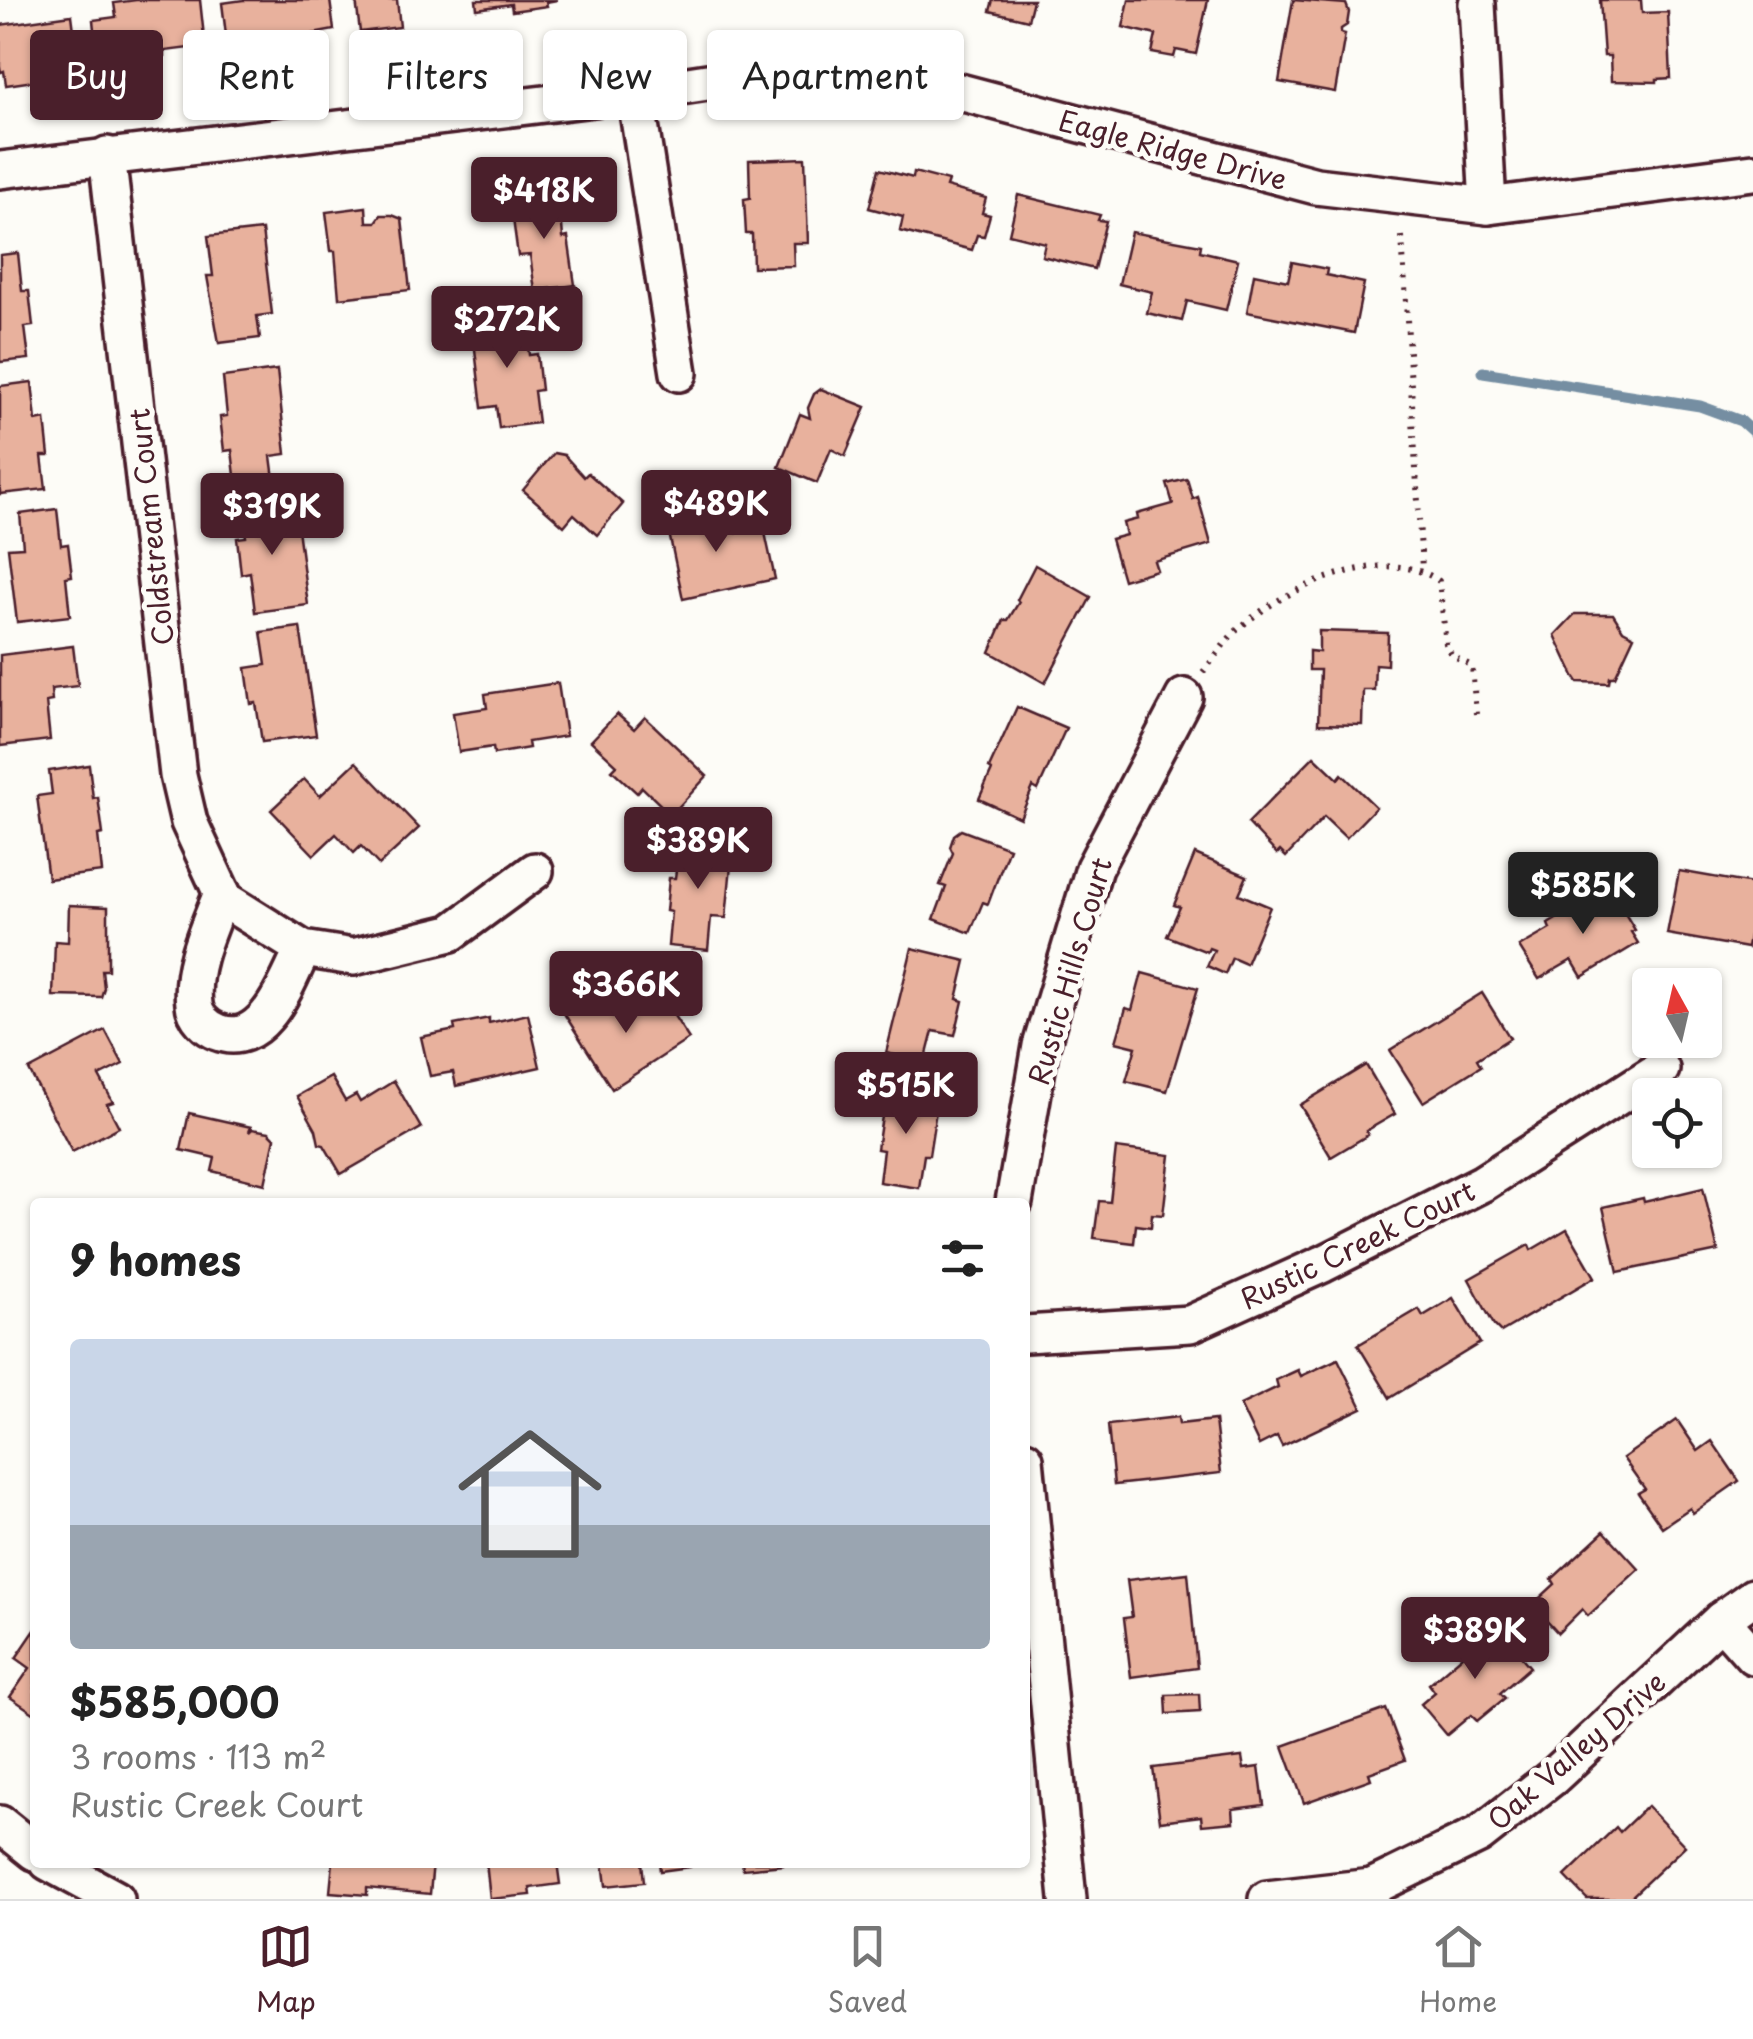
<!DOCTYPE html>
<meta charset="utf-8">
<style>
body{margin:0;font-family:"Playpen Sans",sans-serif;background:#f6f6f6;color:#222;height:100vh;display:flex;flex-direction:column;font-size:38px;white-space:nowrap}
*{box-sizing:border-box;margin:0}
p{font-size:32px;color:#767676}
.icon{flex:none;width:55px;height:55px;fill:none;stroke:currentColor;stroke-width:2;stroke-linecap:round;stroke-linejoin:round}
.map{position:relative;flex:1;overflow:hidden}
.sheet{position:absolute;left:30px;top:1198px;width:1000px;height:670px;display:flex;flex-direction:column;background:#fff;border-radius:10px;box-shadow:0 2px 8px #0004}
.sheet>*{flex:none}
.banner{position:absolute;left:30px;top:30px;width:1000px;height:90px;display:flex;gap:20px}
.needle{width:65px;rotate:352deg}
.tools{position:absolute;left:1632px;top:968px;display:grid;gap:20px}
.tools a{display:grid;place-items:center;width:90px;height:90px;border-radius:10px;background:#fff;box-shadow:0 2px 8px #0004;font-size:50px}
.price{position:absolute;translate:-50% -85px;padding:0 22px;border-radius:10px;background:#4a1f2b;color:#fff;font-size:32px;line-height:65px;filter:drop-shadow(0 2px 5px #0008)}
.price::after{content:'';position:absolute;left:50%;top:60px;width:30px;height:22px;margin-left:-15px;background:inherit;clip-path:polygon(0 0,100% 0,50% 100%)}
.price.on{background:#222;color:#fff}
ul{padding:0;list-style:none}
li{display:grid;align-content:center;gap:20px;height:530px;padding:0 40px}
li+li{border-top:2px solid #e0e0e0}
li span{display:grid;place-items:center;height:310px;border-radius:10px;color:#555}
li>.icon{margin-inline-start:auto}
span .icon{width:180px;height:180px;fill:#fffc;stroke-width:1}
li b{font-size:42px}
h2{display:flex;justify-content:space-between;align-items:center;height:120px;padding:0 40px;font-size:42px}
.chip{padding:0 35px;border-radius:10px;background:#fff;box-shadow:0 2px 8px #0004;font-size:35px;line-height:90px}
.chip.on{background:#4a1f2b;color:#fff}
.menu{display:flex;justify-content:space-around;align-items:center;height:140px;border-top:2px solid #e0e0e0;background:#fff;font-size:28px;color:#767676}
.menu a{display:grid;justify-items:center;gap:5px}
.menu .on{color:#4a1f2b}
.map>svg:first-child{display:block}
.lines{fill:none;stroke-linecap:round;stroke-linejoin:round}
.stream{stroke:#748ea2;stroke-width:11}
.building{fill:#e8b19d;stroke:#4a1f2b;stroke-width:2.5}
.minor-casing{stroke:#4a1f2b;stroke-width:42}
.path{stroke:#4a1f2b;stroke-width:6;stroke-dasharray:2.5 8;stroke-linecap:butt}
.minor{stroke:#fdfcf7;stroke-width:35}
.labels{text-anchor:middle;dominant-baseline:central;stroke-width:10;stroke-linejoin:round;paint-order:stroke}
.street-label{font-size:28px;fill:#4a1f2b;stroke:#fdfcf7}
</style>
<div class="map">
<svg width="1753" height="1899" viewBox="0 0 1753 1899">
<rect width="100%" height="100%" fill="#fdfcf7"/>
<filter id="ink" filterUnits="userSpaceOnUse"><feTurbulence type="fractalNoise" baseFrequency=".01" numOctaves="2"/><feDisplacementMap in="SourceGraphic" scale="20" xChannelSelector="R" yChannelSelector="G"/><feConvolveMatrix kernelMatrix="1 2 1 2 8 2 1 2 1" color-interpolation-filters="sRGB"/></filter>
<g filter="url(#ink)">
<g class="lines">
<path class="stream" d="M1483,372L1700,406L1741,421L1753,432"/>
</g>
<g class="building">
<path d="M136,0H200L205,46L165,51V56L131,61L130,54L97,58L93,20L116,17L114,3Z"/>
<path d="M243,0H330L334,30L260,44L259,39L227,43L222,3Z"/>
<path d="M356,0H397L400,27L360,32Z"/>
<path d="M476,0H557L546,2L547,6L512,11L511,4L477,9Z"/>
<path d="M993,0H1033L1028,20L990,11Z"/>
<path d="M1129,0H1208L1196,54L1176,50L1174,57L1152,53L1156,35L1123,27Z"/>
<path d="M1293,0L1346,4L1349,12L1347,25L1341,29V33L1345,34L1335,92L1279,82Z"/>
<path d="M1600,0H1641L1642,13L1668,12L1671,78L1657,79V82L1611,81L1610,56H1604Z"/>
<path d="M72,15L79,70L41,75V80L6,85L4,71L1,72L0,67V25Z"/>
<path d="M805,158L808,243H793L794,266L753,267L752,234H746L744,199L750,198L749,160Z"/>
<path d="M879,169L913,178L914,172L948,181L946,187L986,198L982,213L990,215L984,236L977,235L972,250L900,231L903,217L869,208Z"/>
<path d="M1018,195L1100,215L1098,220L1106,221L1094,269L1042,256L1045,243L1009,234Z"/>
<path d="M560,198L565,221L562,225L563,238L568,237L575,285L535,291L530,255L518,256L511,204Z"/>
<path d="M366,207L367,222H376L381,215H392L402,219L410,290L339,298L335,251H331L326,212Z"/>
<path d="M262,230L272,314L257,316L260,338L219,343L207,276H213L208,236Z"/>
<path d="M1131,232L1201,245L1200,251L1238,260L1226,310L1187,301L1182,321L1147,313L1152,292L1119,284Z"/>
<path d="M18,253L22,291H29L33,326L25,327L29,359L0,362V255Z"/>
<path d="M1292,262L1327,269L1326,275L1364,283L1354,333L1247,312L1254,274L1288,281Z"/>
<path d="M524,317L529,355L537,354L541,390L534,391L538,423L499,428L496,406L482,408L472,324Z"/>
<path d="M277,370L286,454L271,456L274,479L236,484L232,450L224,451L220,417L227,416L223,377Z"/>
<path d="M32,382L36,421L45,419L49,456H42L46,489L0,494V386Z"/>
<path d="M821,389L866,407L845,456L831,449L817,483L779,467L800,414L810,418L808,408L814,394Z"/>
<path d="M554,453L564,455L584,477L588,473L623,504L597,535L574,514L564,526L523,490Z"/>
<path d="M1187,479L1193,499L1198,497L1211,544L1154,561L1157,570L1123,580L1111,539L1126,535L1123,523L1138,519L1137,514L1173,504L1167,484Z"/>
<path d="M280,500L283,523L297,521L308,605L255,612L250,572L241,574L237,538L246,537L242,505Z"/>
<path d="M702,506L708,532L736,527L737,533L764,528L775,579L683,599L665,514Z"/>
<path d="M57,509L61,545L68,544L72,576L66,577L70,616L17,622L8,548L23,547L20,514Z"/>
<path d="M1035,565L1091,597L1045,683L990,652L1004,620H1008L1019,602L1017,600Z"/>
<path d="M1575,614H1613L1623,630L1634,636L1615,677H1610L1609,683L1578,682L1574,676L1555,635Z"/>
<path d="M300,627L316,735L262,742L256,703L251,704L246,668L266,665L261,632Z"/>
<path d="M1319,631L1388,633L1387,665L1375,664L1374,690H1363L1362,725L1318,724L1320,670H1309V651L1319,652Z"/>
<path d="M73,646L78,686L51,689L52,701L46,702L50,740L0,746V655Z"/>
<path d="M558,683L566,736L528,742L529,748L494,754L493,747L459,752L453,713L487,708L485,694Z"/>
<path d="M1017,707L1066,728L1038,790L1033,787L1020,818L979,799L992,770L989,768Z"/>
<path d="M617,714L634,729L645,717L707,776L671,815L642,787L637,793L612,770L617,765L591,741Z"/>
<path d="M1314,756L1338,779L1342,774L1376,807L1346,838L1324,817L1286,857L1280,851L1277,854L1248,823Z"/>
<path d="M356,762L419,828L379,865L361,846L354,853L336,834L314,855L271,810L304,779L320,796Z"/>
<path d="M89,765L93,798L98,797L103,834L98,835L102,872L48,879L37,796L52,794L49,771Z"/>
<path d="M961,830L1009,848L988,904L983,902L970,933L934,919L946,887L940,885L953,853L950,847L954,835Z"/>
<path d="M680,839L733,844L726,918L711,917L708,950L668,946L671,912L666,911L669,878H675Z"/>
<path d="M1195,854L1247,876L1239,894L1270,907L1246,964L1232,958L1225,974L1207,966L1214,950L1209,948L1207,952L1167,936L1180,907L1174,905Z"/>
<path d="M1679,871L1753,884V911L1747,948L1667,934Z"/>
<path d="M1609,887L1635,930L1631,932L1638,943L1582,977L1572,960L1539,979L1519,947L1550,929L1548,924Z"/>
<path d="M69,905L108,907V970H102L104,988L101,997L53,996L55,941L68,942Z"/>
<path d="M912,948L966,961L957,999L963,1001L955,1035L933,1031L925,1062L886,1053Z"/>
<path d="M1142,973L1198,988L1167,1091L1126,1081L1136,1047L1116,1042L1126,1008L1132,1010Z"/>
<path d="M598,993L613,1017L623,1010L626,1016L660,994L689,1039L612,1089L565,1015Z"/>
<path d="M1482,993L1510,1038L1477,1059L1481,1066L1423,1102L1390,1050Z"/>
<path d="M528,1014L540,1067L456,1086L453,1072L430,1076L421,1037L455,1030L454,1025L489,1018V1023Z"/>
<path d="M105,1030L123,1064L99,1076L113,1102L107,1104L119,1127L72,1152L29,1070Z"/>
<path d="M1366,1065L1395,1114L1366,1131L1368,1135L1331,1157L1300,1105Z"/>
<path d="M331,1077L345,1101L356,1095L360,1102L394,1081L421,1128L341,1174L324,1145L319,1144L316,1130L297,1096Z"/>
<path d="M886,1090L938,1098L929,1155H924L919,1188L879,1182L883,1150L877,1149Z"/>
<path d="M189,1113L251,1127L249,1132L252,1129L269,1132L275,1138L265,1184L212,1171L215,1158L181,1150Z"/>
<path d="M1116,1148L1170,1155L1163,1215L1152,1214L1151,1227L1136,1225L1134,1243L1094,1238L1099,1201L1110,1202Z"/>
<path d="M1703,1188L1718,1251L1618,1272L1603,1207L1643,1198L1644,1202Z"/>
<path d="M1567,1229L1595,1277L1501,1332L1494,1325L1469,1279L1529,1245L1531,1250Z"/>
<path d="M1453,1298L1480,1343L1390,1398L1358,1345L1419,1309L1423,1316Z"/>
<path d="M1338,1359L1362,1408L1282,1446L1277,1436L1259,1445L1240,1405L1278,1387L1276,1380L1298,1370L1301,1376Z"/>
<path d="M1178,1417L1179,1424L1215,1420L1221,1473L1114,1485L1108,1425Z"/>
<path d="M1677,1420L1698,1451L1712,1441L1739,1481L1693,1513L1690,1508L1662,1527L1638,1493L1645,1489L1623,1458Z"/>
<path d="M1604,1531L1639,1569L1588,1616L1582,1609L1558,1633L1532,1605L1555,1584L1552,1579Z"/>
<path d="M1188,1573L1197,1668L1131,1677L1124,1618L1132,1617L1127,1580Z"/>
<path d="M1496,1627L1530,1667L1500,1693L1505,1698L1477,1721L1471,1715L1447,1735L1421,1704L1435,1692L1429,1684Z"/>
<path d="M35,1630V1714L10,1697L30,1668L16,1658Z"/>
<path d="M1199,1694L1200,1712L1167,1714L1166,1695Z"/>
<path d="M1386,1709L1405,1760L1369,1773L1371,1779L1304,1803L1283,1746Z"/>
<path d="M1242,1757L1244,1769L1259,1767L1264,1805L1233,1809L1234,1822L1202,1825L1201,1816L1160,1821L1153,1768Z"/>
<path d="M1647,1806L1685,1846L1629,1899H1587L1565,1876L1616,1827L1620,1832Z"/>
<path d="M333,1862H433L430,1894L367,1888V1895L330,1892Z"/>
<path d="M486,1862H557L560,1884L530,1888L531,1895L490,1899Z"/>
<path d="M603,1862H642L644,1882L606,1886Z"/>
<path d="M659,1862H689L690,1867L660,1871Z"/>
<path d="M742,1862H783V1865L743,1869Z"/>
</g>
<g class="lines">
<g class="minor-casing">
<g id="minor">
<path d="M1477,4L1488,206"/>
<path d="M635,93L679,373"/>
<path d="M107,155L178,775L189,822L225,900L303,949L353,957L451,933L535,871"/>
<path d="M0,170L635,93L800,68L937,86L1316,186L1488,206L1753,172"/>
<path d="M222,893C209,927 189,967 194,1004C195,1017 207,1028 218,1032C264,1050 288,980 303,949"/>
<path d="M1014,1202L1041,1046L1094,868L1184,697"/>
<path d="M1025,1334L1190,1324L1323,1264L1483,1183L1661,1069"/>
<path d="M1025,1459L1068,1899"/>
<path d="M1721,1620L1753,1656"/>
<path d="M0,1824L35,1852"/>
<path d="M48,1862L116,1899"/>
<path d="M1267,1899L1372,1887L1479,1835L1553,1777L1721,1620L1753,1597"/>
</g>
</g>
<g class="path">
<path d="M1402,236L1422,569"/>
<path d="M1203,672C1213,660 1222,646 1232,635C1276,591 1383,541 1439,581L1446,644L1452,656L1472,666L1476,714"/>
</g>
<use href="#minor" class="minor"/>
</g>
</g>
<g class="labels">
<g class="street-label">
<text transform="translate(1173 149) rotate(15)">Eagle Ridge Drive</text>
<text transform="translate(150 527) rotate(-96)">Coldstream Court</text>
<text transform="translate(1069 971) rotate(-74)">Rustic Hills Court</text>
<text transform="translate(1357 1244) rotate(-26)">Rustic Creek Court</text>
<text transform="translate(1576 1750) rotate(-41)">Oak Valley Drive</text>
</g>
</g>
</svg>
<div class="tools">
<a><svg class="needle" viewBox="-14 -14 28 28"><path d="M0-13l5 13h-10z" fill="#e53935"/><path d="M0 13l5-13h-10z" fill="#767676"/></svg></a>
<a><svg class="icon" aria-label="locate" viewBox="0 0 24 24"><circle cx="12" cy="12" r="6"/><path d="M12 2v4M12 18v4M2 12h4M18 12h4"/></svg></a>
</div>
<b class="price" style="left:544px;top:242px">$418K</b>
<b class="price" style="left:507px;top:371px">$272K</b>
<b class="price" style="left:716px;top:555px">$489K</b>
<b class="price" style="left:272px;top:558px">$319K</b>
<b class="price" style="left:698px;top:892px">$389K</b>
<b class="price on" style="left:1583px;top:937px">$585K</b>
<b class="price" style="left:626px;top:1036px">$366K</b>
<b class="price" style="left:906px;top:1137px">$515K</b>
<b class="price" style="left:1475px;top:1682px">$389K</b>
<div class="banner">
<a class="chip on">Buy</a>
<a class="chip">Rent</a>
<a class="chip">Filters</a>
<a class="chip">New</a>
<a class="chip">Apartment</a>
</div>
<section class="sheet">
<h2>9 homes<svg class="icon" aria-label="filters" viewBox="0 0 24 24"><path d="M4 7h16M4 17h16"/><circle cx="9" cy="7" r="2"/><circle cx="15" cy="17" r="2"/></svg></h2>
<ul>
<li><span style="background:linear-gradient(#c9d6e8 60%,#9aa5b1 0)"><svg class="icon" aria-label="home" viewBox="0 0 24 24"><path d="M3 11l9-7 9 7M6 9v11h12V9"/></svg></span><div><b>$585,000</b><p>3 rooms · 113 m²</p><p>Rustic Creek Court</p></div></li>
</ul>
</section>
</div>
<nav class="menu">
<a class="on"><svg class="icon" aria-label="map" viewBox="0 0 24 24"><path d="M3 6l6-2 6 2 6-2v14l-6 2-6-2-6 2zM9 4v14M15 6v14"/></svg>Map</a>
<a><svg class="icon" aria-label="saved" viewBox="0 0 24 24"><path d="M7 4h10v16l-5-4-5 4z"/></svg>Saved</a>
<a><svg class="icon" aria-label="home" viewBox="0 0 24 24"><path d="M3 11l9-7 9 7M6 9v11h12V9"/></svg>Home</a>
</nav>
